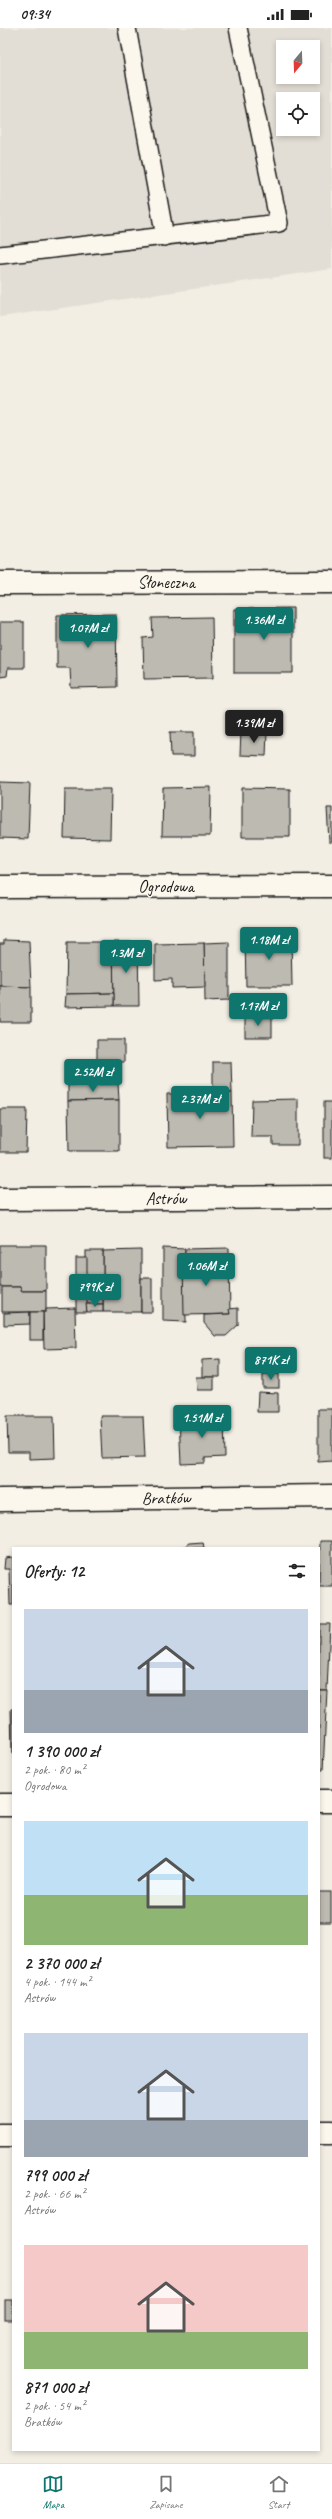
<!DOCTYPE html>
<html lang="pl">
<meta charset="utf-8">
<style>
body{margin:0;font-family:Caveat,sans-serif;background:#f6f6f6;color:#222;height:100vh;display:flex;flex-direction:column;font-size:15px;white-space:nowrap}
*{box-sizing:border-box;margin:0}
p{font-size:13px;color:#767676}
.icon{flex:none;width:22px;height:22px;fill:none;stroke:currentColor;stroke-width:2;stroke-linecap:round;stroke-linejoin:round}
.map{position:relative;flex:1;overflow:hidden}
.details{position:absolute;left:12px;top:1519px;width:308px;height:904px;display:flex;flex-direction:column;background:#fff;border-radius:0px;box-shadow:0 2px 6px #0003}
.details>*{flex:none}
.needle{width:26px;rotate:199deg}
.tools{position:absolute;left:276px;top:12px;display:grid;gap:8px}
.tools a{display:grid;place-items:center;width:44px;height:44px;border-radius:0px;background:#fff;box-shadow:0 2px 6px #0003;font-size:20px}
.price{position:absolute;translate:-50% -34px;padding:0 9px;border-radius:4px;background:#0f766e;color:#fff;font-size:13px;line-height:26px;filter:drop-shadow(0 1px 2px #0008)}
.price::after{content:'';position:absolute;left:50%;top:24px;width:12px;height:9px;margin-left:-6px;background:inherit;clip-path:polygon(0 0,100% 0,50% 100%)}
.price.selected{background:#222;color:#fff}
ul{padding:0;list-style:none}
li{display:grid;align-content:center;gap:8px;height:212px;padding:0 12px}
li span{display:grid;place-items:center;height:124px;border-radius:0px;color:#555}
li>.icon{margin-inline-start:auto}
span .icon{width:72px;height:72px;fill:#fffc;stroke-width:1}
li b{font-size:17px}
h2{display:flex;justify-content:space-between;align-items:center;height:48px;padding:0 12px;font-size:17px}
.status{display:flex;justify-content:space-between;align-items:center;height:28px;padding:0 20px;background:#fff;direction:ltr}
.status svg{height:11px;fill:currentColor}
.tabs{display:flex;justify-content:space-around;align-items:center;height:56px;border-top:1px solid #e0e0e0;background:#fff;font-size:11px;color:#767676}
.tabs a{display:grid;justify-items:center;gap:2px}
.tabs .selected{color:#0f766e}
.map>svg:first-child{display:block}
.built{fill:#e2ded5;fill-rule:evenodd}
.building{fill:#bdbab1;stroke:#1c1c1c}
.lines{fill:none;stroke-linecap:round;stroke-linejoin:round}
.lane-casing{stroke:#1c1c1c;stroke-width:20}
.street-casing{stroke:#1c1c1c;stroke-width:25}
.lane{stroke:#fbf7ec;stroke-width:17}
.street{stroke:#fbf7ec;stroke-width:22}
.labels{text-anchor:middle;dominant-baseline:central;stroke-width:3;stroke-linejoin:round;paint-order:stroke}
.street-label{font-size:17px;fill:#1c1c1c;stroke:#fbf7ec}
</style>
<div class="status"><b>09:34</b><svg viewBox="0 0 49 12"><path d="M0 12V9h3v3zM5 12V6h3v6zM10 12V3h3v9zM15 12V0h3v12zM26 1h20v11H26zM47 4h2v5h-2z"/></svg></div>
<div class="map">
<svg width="332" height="2435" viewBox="0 0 332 2435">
<rect width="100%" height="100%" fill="#f2eee4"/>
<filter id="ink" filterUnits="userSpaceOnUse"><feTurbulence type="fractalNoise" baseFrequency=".025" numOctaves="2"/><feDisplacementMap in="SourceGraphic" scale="8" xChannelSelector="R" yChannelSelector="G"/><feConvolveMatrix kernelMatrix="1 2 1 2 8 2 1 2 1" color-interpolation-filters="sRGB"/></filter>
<g filter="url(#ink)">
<path class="built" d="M0,0H332V241L0,289ZM283,19H313V49H283ZM283,71H313V101H283Z"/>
<g class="building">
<path d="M293,580V645H234V581Z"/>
<path d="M116,586L117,659L71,660L70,640H57V587Z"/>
<path d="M212,589L213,650L144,651L143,610L153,609L152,590Z"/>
<path d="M0,594H24V640H8L7,648L0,649Z"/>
<path d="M241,703L267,704L266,728L240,727Z"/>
<path d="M170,704H194V728H171Z"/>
<path d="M0,754L30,755L28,811L0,810Z"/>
<path d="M211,759L210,808H162L163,760Z"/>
<path d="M242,760L290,761V809H242Z"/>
<path d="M65,761H111L110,811L64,810Z"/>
<path d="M327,780H332V814H329Z"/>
<path d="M291,908L292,958H246L245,909Z"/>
<path d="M4,912L29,913L31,959L0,958V916H4Z"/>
<path d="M67,914H113L114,965L66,966Z"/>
<path d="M113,914H138L139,978H114Z"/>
<path d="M229,914V972L205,973L204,915Z"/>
<path d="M204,915L205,959L172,960V951L155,952V916Z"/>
<path d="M0,958L31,959V994H0Z"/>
<path d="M114,965V978L65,979L66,966Z"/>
<rect x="245" y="989" width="27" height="20"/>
<path d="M97,1012H124V1034L97,1035Z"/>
<path d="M213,1034H231L232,1065H213Z"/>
<path d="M118,1056L119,1072L68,1073V1057Z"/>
<path d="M232,1065L233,1118L168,1119L167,1066Z"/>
<path d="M298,1071V1117H273V1109H251L252,1072Z"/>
<path d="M119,1072V1123H69L68,1073Z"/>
<rect x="324" y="1074" width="8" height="56"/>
<path d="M0,1081H27L26,1124H0Z"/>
<path d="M0,1217H46V1263H21V1259H0Z"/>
<path d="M163,1220L185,1221L186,1294L163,1293Z"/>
<path d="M229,1220V1232H185V1221Z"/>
<path d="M141,1222V1284H103V1223Z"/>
<rect x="86" y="1223" width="17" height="53"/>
<rect x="76" y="1230" width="11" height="54"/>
<path d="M183,1232H229L230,1286L184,1287Z"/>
<rect x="141" y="1250" width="11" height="34"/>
<path d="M2,1259H21V1263H46V1284H2Z"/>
<path d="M86,1276H103V1284H87Z"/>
<path d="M75,1280L76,1320L44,1321L43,1284H46V1281Z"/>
<path d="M238,1280V1297L226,1308H215L204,1295V1287L230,1286L229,1281Z"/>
<path d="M30,1284V1296L4,1297V1285Z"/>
<rect x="30" y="1284" width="13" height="28"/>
<path d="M220,1331V1349H202V1332Z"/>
<rect x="263" y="1346" width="16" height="14"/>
<path d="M196,1349H214V1362H197Z"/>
<path d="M258,1364L278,1365V1384H257Z"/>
<path d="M318,1381H332V1433L318,1434Z"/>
<path d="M7,1388H54L55,1430L29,1431V1424H8Z"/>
<path d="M100,1388H143L145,1429L102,1430Z"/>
<path d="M224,1388L225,1429L205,1430V1435L181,1436L179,1389Z"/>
<path d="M320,1513H332V1558H319Z"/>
<path d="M203,1514L204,1520H182L189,1515Z"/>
<path d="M13,1529V1577H10L9,1541H4L5,1530Z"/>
<path d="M319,1596H330L327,1662H319Z"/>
<path d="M319,1662H327L323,1742H319Z"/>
<path d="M11,1681H13V1726H12Z"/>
<rect x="319" y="1864" width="12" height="30"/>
<rect x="5" y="2272" width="8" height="20"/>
</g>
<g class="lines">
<g class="lane-casing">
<g id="lane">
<path d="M127,0L165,209"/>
<path d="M0,227L279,195L238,0"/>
</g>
</g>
<g class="street-casing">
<g id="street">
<path d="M0,555L332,554"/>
<path d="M0,859L332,858"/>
<path d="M0,1171L332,1169"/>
<path d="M0,1472L332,1468"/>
<path d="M319,1773H332"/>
<path d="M0,1777H13"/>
<path d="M319,2104H332"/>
<path d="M0,2107H13"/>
</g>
</g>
<use href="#lane" class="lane"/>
<use href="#street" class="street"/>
</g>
</g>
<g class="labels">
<g class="street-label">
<text x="166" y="554">Słoneczna</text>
<text x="166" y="858">Ogrodowa</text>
<text x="166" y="1170">Astrów</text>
<text transform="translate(166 1470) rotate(-1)">Bratków</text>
</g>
</g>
</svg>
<div class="tools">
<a><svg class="needle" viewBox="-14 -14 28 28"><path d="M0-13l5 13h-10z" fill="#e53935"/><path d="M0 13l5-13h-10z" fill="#767676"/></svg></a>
<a><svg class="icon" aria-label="locate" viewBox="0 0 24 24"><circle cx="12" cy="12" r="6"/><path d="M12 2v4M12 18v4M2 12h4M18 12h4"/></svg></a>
</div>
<b class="price" style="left:264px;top:613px">1.36M zł</b>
<b class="price" style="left:88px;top:621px">1.07M zł</b>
<b class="price selected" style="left:254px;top:716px">1.39M zł</b>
<b class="price" style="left:269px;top:933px">1.18M zł</b>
<b class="price" style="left:126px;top:946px">1.3M zł</b>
<b class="price" style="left:258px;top:999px">1.17M zł</b>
<b class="price" style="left:93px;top:1065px">2.52M zł</b>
<b class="price" style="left:200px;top:1092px">2.37M zł</b>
<b class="price" style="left:206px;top:1259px">1.06M zł</b>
<b class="price" style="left:95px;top:1280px">799K zł</b>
<b class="price" style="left:271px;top:1353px">871K zł</b>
<b class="price" style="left:202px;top:1411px">1.51M zł</b>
<section class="details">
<h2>Oferty: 12<svg class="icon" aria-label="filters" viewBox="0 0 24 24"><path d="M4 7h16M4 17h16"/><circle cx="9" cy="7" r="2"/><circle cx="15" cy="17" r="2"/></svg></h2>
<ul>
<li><span style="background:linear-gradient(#c9d6e8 65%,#9aa5b1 0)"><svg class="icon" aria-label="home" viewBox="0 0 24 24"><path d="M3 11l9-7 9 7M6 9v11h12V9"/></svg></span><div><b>1 390 000 zł</b><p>2 pok. · 80 m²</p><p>Ogrodowa</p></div></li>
<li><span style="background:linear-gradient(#bfe0f5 60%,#8fb573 0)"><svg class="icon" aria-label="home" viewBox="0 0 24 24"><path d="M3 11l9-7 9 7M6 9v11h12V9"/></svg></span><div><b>2 370 000 zł</b><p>4 pok. · 144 m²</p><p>Astrów</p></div></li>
<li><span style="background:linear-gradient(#c9d6e8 70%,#9aa5b1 0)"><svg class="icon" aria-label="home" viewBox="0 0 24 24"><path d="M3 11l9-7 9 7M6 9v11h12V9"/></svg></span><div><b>799 000 zł</b><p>2 pok. · 66 m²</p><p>Astrów</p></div></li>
<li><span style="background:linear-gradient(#f6c9c9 70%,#8fb573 0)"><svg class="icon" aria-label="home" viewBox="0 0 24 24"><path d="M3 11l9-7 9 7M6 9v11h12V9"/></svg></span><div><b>871 000 zł</b><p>2 pok. · 54 m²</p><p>Bratków</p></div></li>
</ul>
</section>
</div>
<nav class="tabs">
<a class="selected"><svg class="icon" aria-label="map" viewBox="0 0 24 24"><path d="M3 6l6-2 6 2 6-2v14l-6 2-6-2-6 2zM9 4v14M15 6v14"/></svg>Mapa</a>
<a><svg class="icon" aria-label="saved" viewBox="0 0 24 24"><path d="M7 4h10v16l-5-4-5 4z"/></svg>Zapisane</a>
<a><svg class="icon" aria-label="home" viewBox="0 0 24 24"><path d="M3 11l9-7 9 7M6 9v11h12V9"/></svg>Start</a>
</nav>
